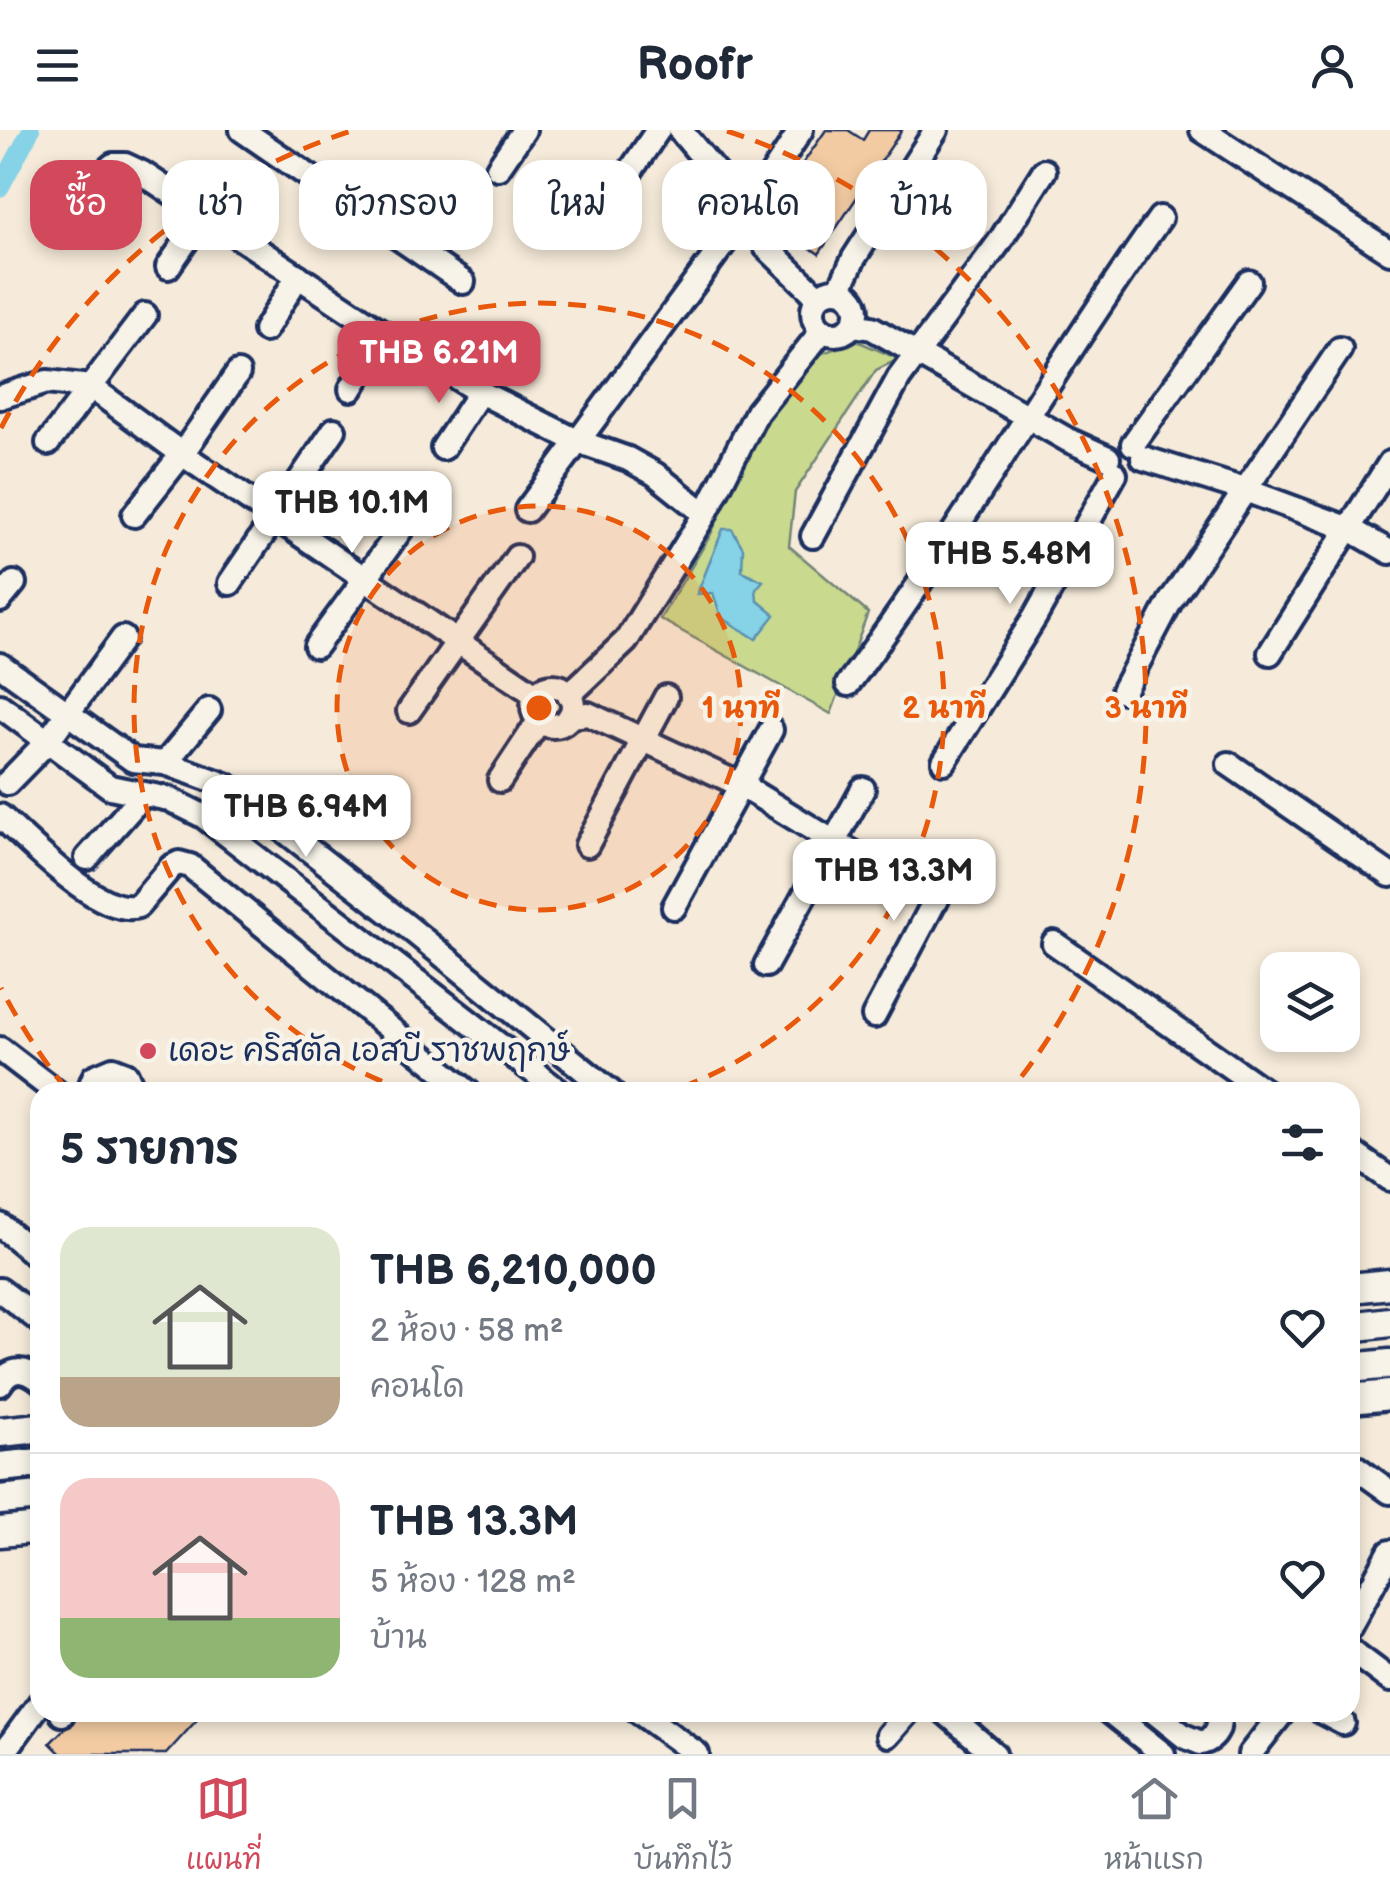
<!DOCTYPE html>
<html lang="th">
<meta charset="utf-8">
<style>
body{margin:0;font-family:"Balsamiq Sans","Playpen Sans Thai",sans-serif;background:#f2f2f3;color:#1f2937;height:100vh;display:flex;flex-direction:column;font-size:38px;white-space:nowrap}
*{box-sizing:border-box;margin:0}
p{font-size:32px;color:#747a83}
.icon{flex:none;width:55px;height:55px;fill:none;stroke:currentColor;stroke-width:2;stroke-linecap:round;stroke-linejoin:round}
.map{position:relative;flex:1;overflow:hidden}
.sheet{position:absolute;left:30px;top:952px;width:1330px;height:640px;display:flex;flex-direction:column;background:#fff;border-radius:30px;box-shadow:0 5px 15px #0003}
.sheet>*{flex:none}
.top-card{position:absolute;left:30px;top:30px;width:1330px;height:90px;display:flex;gap:20px}
.fabs{position:absolute;left:1260px;top:822px;display:grid;gap:20px}
.fabs a{display:grid;place-items:center;width:100px;height:100px;border-radius:20px;background:#fff;box-shadow:0 5px 15px #0003;font-size:50px}
.price{position:absolute;translate:-50% -85px;padding:0 22px;border-radius:20px;background:#fff;color:#222;font-size:32px;line-height:65px;filter:drop-shadow(0 2px 5px #0008)}
.price::after{content:'';position:absolute;left:50%;top:60px;width:30px;height:22px;margin-left:-15px;background:inherit;clip-path:polygon(0 0,100% 0,50% 100%)}
.price.active{background:#d1495b;color:#fff}
ul{padding:0;list-style:none}
li{display:flex;align-items:center;gap:30px;height:250px;padding:0 30px}
li+li{border-top:2px solid #e0e1e3}
li span{display:grid;place-items:center;flex:none;width:280px;height:200px;border-radius:30px;color:#555}
li>.icon{margin-inline-start:auto}
span .icon{width:120px;height:120px;fill:#fffc;stroke-width:1}
li b{font-size:42px}
h2{display:flex;justify-content:space-between;align-items:center;height:120px;padding:0 30px;font-size:42px}
.chip{padding:0 35px;border-radius:30px;background:#fff;box-shadow:0 5px 15px #0003;font-size:35px;line-height:90px}
.chip.active{background:#d1495b;color:#fff}
header{display:flex;justify-content:space-between;align-items:center;height:130px;padding:0 30px;background:#fff;font-size:45px;font-weight:700}
.tab-bar{display:flex;justify-content:space-around;align-items:center;height:140px;border-top:2px solid #e0e1e3;background:#fff;font-size:28px;color:#747a83}
.tab-bar a{display:grid;justify-items:center;gap:5px}
.tab-bar .active{color:#d1495b}
.map>svg:first-child{display:block}
.green{fill:#c9d98e;stroke:#728476;stroke-width:2.5}
.water{fill:#86d2e6;stroke:#5b91b0;stroke-width:2.5}
.lines{fill:none;stroke-linecap:round;stroke-linejoin:round}
.canal{stroke:#86d2e6;stroke-width:18}
.building{fill:#f2cba2;stroke:#1b2f5e;stroke-width:2.5}
.minor-casing{stroke:#1b2f5e;stroke-width:30}
.major-casing{stroke:#1b2f5e;stroke-width:35}
.minor{stroke:#f7f3e8;stroke-width:22}
.major{stroke:#f7f3e8;stroke-width:28}
.ring{fill:none;stroke:#e8590c;stroke-width:5;stroke-dasharray:18 12}
.poi-dot{fill:#d1495b;stroke:#f7f3e8;stroke-width:4}
.labels{text-anchor:middle;dominant-baseline:central;stroke-width:9;stroke-linejoin:round;paint-order:stroke}
.poi-label{font-size:32px;fill:#1b2f5e;stroke:#f7f3e8;text-anchor:start}
.centre{fill:#e8590c;stroke:#f7f3e8;stroke-width:5}
.ring-label{font-size:30px;text-anchor:middle;font-weight:bold;fill:#e8590c;stroke:#f7f3e8;stroke-width:9;stroke-linejoin:round;paint-order:stroke}
</style>
<header><svg class="icon" aria-label="menu" viewBox="0 0 24 24"><path d="M4 6h16M4 12h16M4 18h16"/></svg>Roofr<svg class="icon" aria-label="person" viewBox="0 0 24 24"><circle cx="12" cy="8" r="4"/><path d="M4 21q1-7 8-7t8 7"/></svg></header>
<div class="map">
<svg width="1390" height="1624" viewBox="0 0 1390 1624">
<rect width="100%" height="100%" fill="#f6ebda"/>
<filter id="ink" filterUnits="userSpaceOnUse"><feTurbulence type="fractalNoise" baseFrequency=".01" numOctaves="2"/><feDisplacementMap in="SourceGraphic" scale="20" xChannelSelector="R" yChannelSelector="G"/><feConvolveMatrix kernelMatrix="1 2 1 2 8 2 1 2 1" color-interpolation-filters="sRGB"/></filter>
<g filter="url(#ink)">
<path class="green" d="M857,211L899,229L876,240L795,362L789,416L868,483L831,584L660,489L710,406L752,314L786,254L808,228Z"/>
<path class="water" d="M723,399H732L743,418L742,441L763,451L756,459L757,470L775,485L756,509L721,487L713,463L697,464Z"/>
<g class="lines">
<path class="canal" d="M0,58L31,0"/>
</g>
<g class="building">
<path d="M826,0H848L863,10L869,0H902L819,124L796,108L800,103L769,82Z"/>
<path d="M79,1582H204L166,1624H61L50,1613L64,1599L71,1596Z"/>
</g>
<g class="lines">
<g class="minor-casing">
<g id="minor">
<path d="M242,0L463,152"/>
<path d="M680,0L748,81L766,117L818,167"/>
<path d="M1202,0L1390,122"/>
<path d="M498,38L524,0"/>
<path d="M80,82L104,43L113,35H125L142,43L385,204L480,262L577,311L628,329L655,344L705,384"/>
<path d="M590,101L658,0"/>
<path d="M168,137L205,84"/>
<circle cx="835" cy="182" r="22"/>
<path d="M839,160L854,128L936,0"/>
<path d="M853,195L872,198L1068,310L1108,328"/>
<path d="M265,200L298,146"/>
<path d="M351,259L385,204"/>
<path d="M0,267L47,252L91,257L182,324L536,565"/>
<path d="M48,313L145,185"/>
<path d="M1133,314L1249,152"/>
<path d="M443,318L480,262"/>
<path d="M1143,328L1245,360L1350,399L1390,422"/>
<path d="M527,380L748,81L801,0"/>
<path d="M134,385L182,324L238,243"/>
<path d="M813,406L899,248L1000,111L1044,41"/>
<path d="M230,453L334,300"/>
<path d="M0,470L14,453"/>
<path d="M316,516L426,365"/>
<path d="M1270,523L1390,333"/>
<path d="M0,535L133,630L165,633L226,655L408,797L611,962"/>
<path d="M848,554C960,404 1051,241 1160,88"/>
<circle cx="553" cy="576" r="20"/>
<path d="M1123,561L1170,472L1340,219"/>
<path d="M569,565L626,511L705,384L757,282L822,201"/>
<path d="M0,576L110,657L169,669L203,686L560,962"/>
<path d="M409,581L517,427"/>
<path d="M570,586L588,584L741,655L834,712L937,769"/>
<path d="M944,632L1035,487L1115,344"/>
<path d="M165,633L209,580"/>
<path d="M1229,634L1390,745"/>
<path d="M500,650L539,591"/>
<path d="M7,653L46,613L123,508"/>
<path d="M0,686C27,710 100,788 138,776L171,737L179,733L190,736L468,962"/>
<path d="M587,715L666,567"/>
<path d="M87,728L142,666"/>
<path d="M674,777L771,600"/>
<path d="M1054,813L1266,962"/>
<path d="M766,835L863,659"/>
<path d="M874,886L959,725"/>
<path d="M0,919L56,962"/>
<path d="M88,962L94,947L113,939L126,944L134,962"/>
<path d="M1350,1021L1390,1049"/>
<path d="M0,1095L37,1126"/>
<path d="M0,1160L40,1191"/>
<path d="M0,1254C11,1237 25,1238 40,1250"/>
<path d="M1350,1333L1390,1362"/>
<path d="M1350,1496L1390,1422"/>
<path d="M1350,1520L1390,1550"/>
<path d="M639,1582L697,1624"/>
<path d="M945,1582L994,1624"/>
<path d="M1110,1582L1163,1624"/>
<path d="M1154,1582L1184,1606L1201,1613C1217,1609 1221,1597 1218,1582"/>
<path d="M1322,1582L1343,1593"/>
<path d="M62,1584L63,1582"/>
<path d="M888,1605L908,1582"/>
<path d="M3,1624L40,1573"/>
<path d="M1250,1624L1283,1582"/>
</g>
</g>
<g class="major-casing">
<g id="major">
<path d="M1350,1158L1390,1154"/>
<path d="M1350,1197L1390,1192"/>
<path d="M1350,1238L1390,1234"/>
<path d="M1350,1269L1390,1265"/>
<path d="M0,1302L40,1298"/>
<path d="M0,1337L40,1333"/>
<path d="M0,1370L40,1366"/>
<path d="M0,1402L40,1398"/>
</g>
</g>
<use href="#minor" class="minor"/>
<use href="#major" class="major"/>
</g>
</g>
<circle cx="539" cy="578" r="202" fill="#e8590c" fill-opacity=".12"/>
<g class="ring">
<circle cx="539" cy="578" r="202"/>
<path d="M410 962A405 405 0 1 1 668 962"/>
<path d="M67 960A607 607 0 0 1 1 858M1 298A607 607 0 0 1 351 1M727 1A607 607 0 0 1 1011 960"/>
</g>
<circle class="poi-dot" cx="148" cy="921" r="10"/>
<g class="labels">
<g class="poi-label">
<text x="168" y="921">เดอะ คริสตัล เอสบี ราชพฤกษ์</text>
</g>
</g>
<circle cx="539" cy="578" r="15" class="centre"/>
<g class="ring-label">
<text x="741" y="588">1 นาที</text>
<text x="944" y="588">2 นาที</text>
<text x="1146" y="588">3 นาที</text>
</g>
</svg>
<div class="fabs">
<a><svg class="icon" aria-label="layers" viewBox="0 0 24 24"><path d="M12 4l9 5-9 5-9-5zM3 14l9 5 9-5"/></svg></a>
</div>
<b class="price active" style="left:439px;top:276px">THB 6.21M</b>
<b class="price" style="left:352px;top:426px">THB 10.1M</b>
<b class="price" style="left:1010px;top:477px">THB 5.48M</b>
<b class="price" style="left:306px;top:730px">THB 6.94M</b>
<b class="price" style="left:894px;top:794px">THB 13.3M</b>
<div class="top-card">
<a class="chip active">ซื้อ</a>
<a class="chip">เช่า</a>
<a class="chip">ตัวกรอง</a>
<a class="chip">ใหม่</a>
<a class="chip">คอนโด</a>
<a class="chip">บ้าน</a>
</div>
<section class="sheet">
<h2>5 รายการ<svg class="icon" aria-label="filters" viewBox="0 0 24 24"><path d="M4 7h16M4 17h16"/><circle cx="9" cy="7" r="2"/><circle cx="15" cy="17" r="2"/></svg></h2>
<ul>
<li><span style="background:linear-gradient(#dfe7d0 75%,#b9a48a 0)"><svg class="icon" aria-label="home" viewBox="0 0 24 24"><path d="M3 11l9-7 9 7M6 9v11h12V9"/></svg></span><div><b>THB 6,210,000</b><p>2 ห้อง · 58 m²</p><p>คอนโด</p></div><svg class="icon" aria-label="heart" viewBox="0 0 24 24"><path d="M12 20l-8-8c-3-5 5-10 8-4 3-6 11-1 8 4z"/></svg></li>
<li><span style="background:linear-gradient(#f6c9c9 70%,#8fb573 0)"><svg class="icon" aria-label="home" viewBox="0 0 24 24"><path d="M3 11l9-7 9 7M6 9v11h12V9"/></svg></span><div><b>THB 13.3M</b><p>5 ห้อง · 128 m²</p><p>บ้าน</p></div><svg class="icon" aria-label="heart" viewBox="0 0 24 24"><path d="M12 20l-8-8c-3-5 5-10 8-4 3-6 11-1 8 4z"/></svg></li>
</ul>
</section>
</div>
<nav class="tab-bar">
<a class="active"><svg class="icon" aria-label="map" viewBox="0 0 24 24"><path d="M3 6l6-2 6 2 6-2v14l-6 2-6-2-6 2zM9 4v14M15 6v14"/></svg>แผนที่</a>
<a><svg class="icon" aria-label="saved" viewBox="0 0 24 24"><path d="M7 4h10v16l-5-4-5 4z"/></svg>บันทึกไว้</a>
<a><svg class="icon" aria-label="home" viewBox="0 0 24 24"><path d="M3 11l9-7 9 7M6 9v11h12V9"/></svg>หน้าแรก</a>
</nav>
